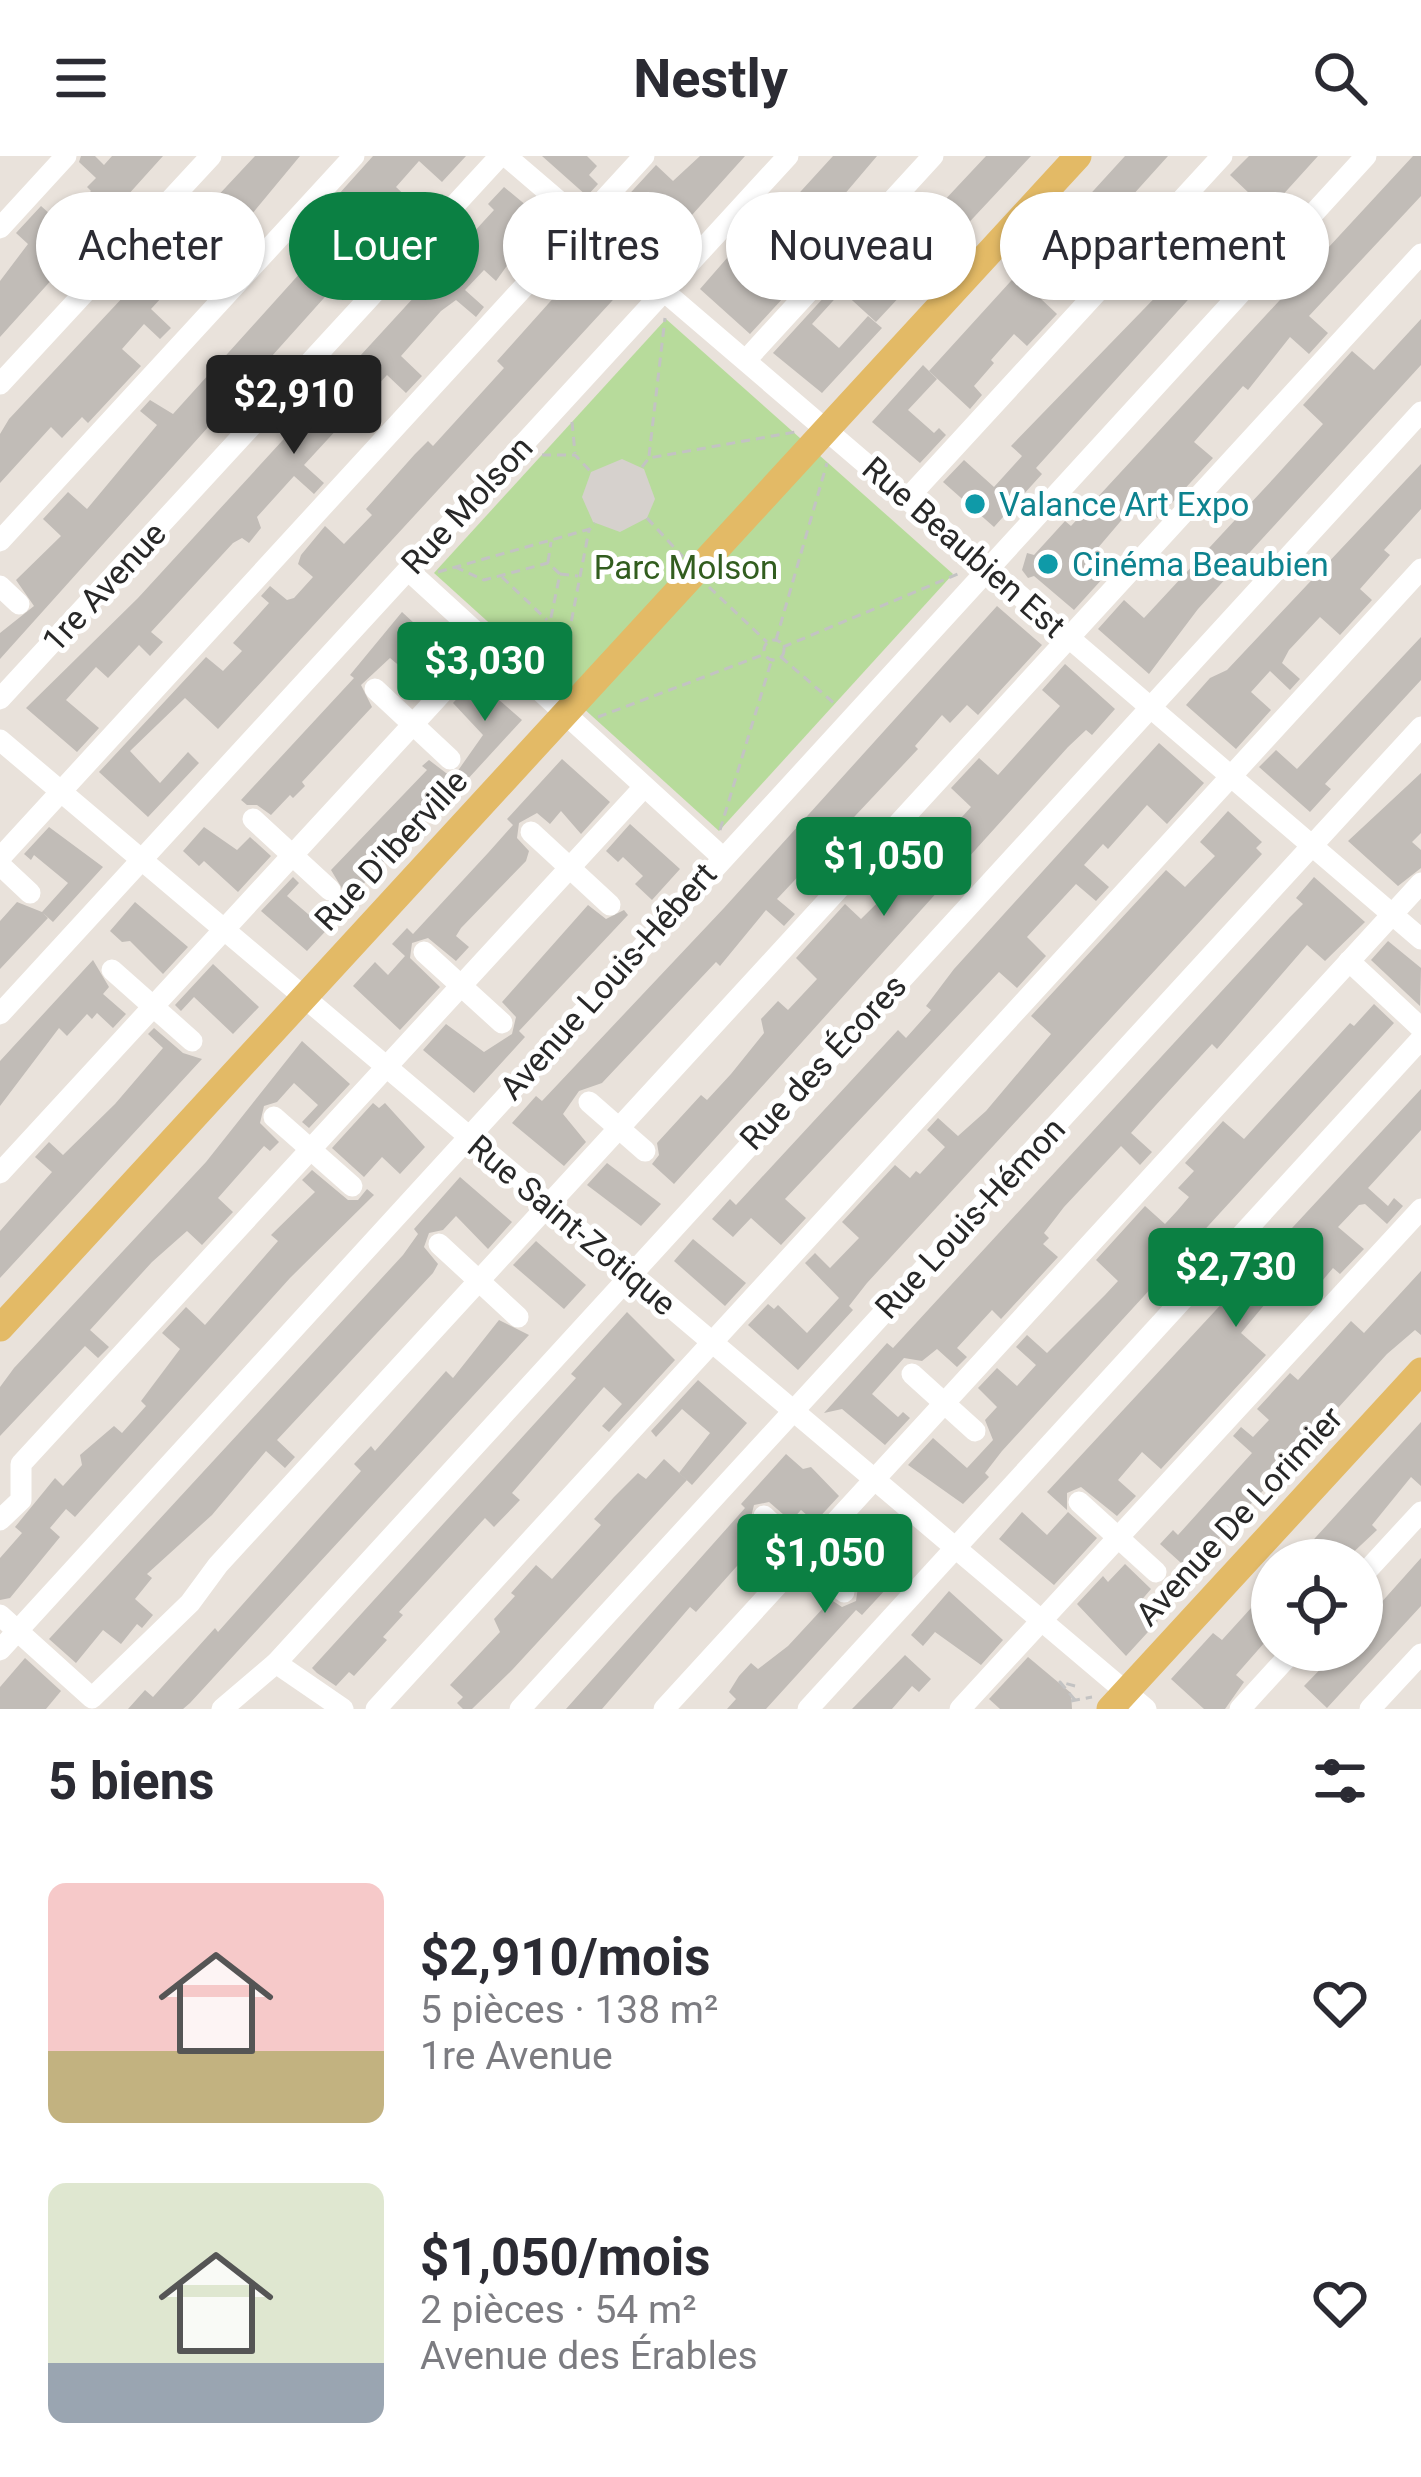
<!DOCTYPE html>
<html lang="fr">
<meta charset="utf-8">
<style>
body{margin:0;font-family:Roboto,sans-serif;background:#f2f2f3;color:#2b2b33;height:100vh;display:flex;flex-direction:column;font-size:45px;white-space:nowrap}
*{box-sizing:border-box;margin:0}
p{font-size:39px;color:#7c7c81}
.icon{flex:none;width:66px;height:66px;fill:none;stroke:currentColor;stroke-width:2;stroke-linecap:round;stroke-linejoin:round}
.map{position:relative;height:1553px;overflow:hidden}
.panel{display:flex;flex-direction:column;background:#fff;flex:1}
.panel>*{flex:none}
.top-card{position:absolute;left:36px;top:36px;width:1350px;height:108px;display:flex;gap:24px}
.fabs{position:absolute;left:1251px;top:1383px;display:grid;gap:24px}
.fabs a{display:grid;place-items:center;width:132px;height:132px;border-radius:50%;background:#fff;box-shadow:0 3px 9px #0004;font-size:60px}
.price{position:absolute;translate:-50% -102px;padding:0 27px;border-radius:12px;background:#0b8043;color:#fff;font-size:39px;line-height:78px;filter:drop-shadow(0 3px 6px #0008)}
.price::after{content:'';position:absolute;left:50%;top:72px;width:36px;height:27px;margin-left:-18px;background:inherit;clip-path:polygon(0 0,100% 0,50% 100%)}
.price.on{background:#222;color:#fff}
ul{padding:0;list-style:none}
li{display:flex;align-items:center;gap:36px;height:300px;padding:0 48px}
li span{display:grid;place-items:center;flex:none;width:336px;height:240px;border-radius:18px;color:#555}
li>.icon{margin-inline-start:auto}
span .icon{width:144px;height:144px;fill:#fffc;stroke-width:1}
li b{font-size:51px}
h2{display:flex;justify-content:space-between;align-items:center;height:144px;padding:0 48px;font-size:51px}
.tag{padding:0 42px;border-radius:54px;background:#fff;box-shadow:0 3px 9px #0004;font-size:42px;line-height:108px}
.tag.on{background:#0b8043;color:#fff}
header{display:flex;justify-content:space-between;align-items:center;height:156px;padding:0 48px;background:#fff;font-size:54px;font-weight:700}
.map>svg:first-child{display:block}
.green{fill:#b7db9b}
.plaza{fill:#d6d1cd}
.building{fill:#c1bcb7}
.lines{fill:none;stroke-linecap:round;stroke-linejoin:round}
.path{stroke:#c3c3c3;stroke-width:3;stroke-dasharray:9 6;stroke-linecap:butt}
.minor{stroke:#fff;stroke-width:21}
.major{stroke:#e3ba66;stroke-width:27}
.culture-dot{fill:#0f9aa8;stroke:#fff;stroke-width:4.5}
.labels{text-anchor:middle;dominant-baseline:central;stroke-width:10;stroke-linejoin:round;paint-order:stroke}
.culture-label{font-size:33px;fill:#0d838f;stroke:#fff;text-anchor:start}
.street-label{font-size:33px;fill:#282828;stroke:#fff}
.park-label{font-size:33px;fill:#325d1f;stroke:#fff}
</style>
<header><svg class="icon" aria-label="menu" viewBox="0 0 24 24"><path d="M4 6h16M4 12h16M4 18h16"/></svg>Nestly<svg class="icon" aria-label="search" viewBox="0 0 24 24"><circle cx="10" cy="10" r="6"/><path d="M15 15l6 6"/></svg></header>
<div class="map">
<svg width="1421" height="1553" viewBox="0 0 1421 1553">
<rect width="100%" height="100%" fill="#e9e2db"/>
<path class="green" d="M666,163L953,418L719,675L434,417Z"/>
<path class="plaza" d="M622,303L644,313L655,343L647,362L620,376L593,366L582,341L591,316Z"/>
<g class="building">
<path d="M81,0H95L104,9L112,0H163L0,181V125L28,88L16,77L41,50L60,67L91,35L87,31L96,22L79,6Z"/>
<path d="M255,0H300L252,58L212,95L208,91L151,153L171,172L160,183L144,168L122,193L141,210L88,267L82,261L62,282L51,271L0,327V278L9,263Z"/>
<path d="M373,0H466L442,26L419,5L396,31L411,45L0,503V477L34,450L16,424L61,380L43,363L68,336L87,353L157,269L140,255L150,244L173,258L320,95L324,99L343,78L321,58Z"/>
<path d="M542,0H587L597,10L589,19L598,28L587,40Z"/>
<path d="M700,0H745L656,99L611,58L656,9L673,25Z"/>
<path d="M833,0H877L832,53L850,69L750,178L700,133L741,86L754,97L743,111L774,138L807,102L770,69Z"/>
<path d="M986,0H1031L876,166L842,135L812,168L839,192L868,160L882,172L822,237L773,197L880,80L897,95Z"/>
<path d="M1125,0H1168L1040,142L1057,158L1027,190L1014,178L991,204L994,207L974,230L982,239L970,253L929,215Z"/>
<path d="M1249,0H1318L1036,312L1042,318L994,371L943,326L964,304L994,331L1022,300L1011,290L1208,87L1203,79L1208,73L1201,66L1213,54L1227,66L1251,39L1230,19Z"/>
<path d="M1413,0H1421V40L1309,160L1328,177L1309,198L1290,181L1248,234L1243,230L1194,286L1213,302L1158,362L1137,346L1097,393L1114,410L1074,454L1034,420L1028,422L1022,414L1027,397L1034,399L1065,365L1071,370Z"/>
<path d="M504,31L556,74L538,94L526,83L496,125L484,114L465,134L484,151L476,161L456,144L441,155L401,200L422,220L406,237L387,219L304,309L324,327L314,338L294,320L257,361L261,372L249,387L242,382L233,387L151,476L163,486L150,500L139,489L108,522L96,511L66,544L99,572L77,596L26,552L138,442L494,54L488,48Z"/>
<path d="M578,94L623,133L218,573L185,542L130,595L160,627L188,596L199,607L148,661L99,616L206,501L223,515L242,495L233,487L269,447L261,440L270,430L287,444L294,442L313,421L298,408L301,399L325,370L344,388L372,359L366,353L415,298L428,285L433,290L504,212L497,205L565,129L554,120Z"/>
<path d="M1421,163V209L1198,453L1149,518L1098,473L1124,444L1144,462L1274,322L1323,268L1303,249L1352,195L1374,214Z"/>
<path d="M923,209L937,223L908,254L934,277L939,272L946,279L920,307L872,266Z"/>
<path d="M1421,308V353L1384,394L1390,399L1360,433L1372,444L1340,479L1320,461L1289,494L1282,507L1300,523L1290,534L1270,515L1251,536L1271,554L1236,593L1186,549L1210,522L1227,514Z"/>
<path d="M997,450L1042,489L978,559L967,549L950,567L942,559L915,590L918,593L777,743L795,758L784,770L766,754L720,810L716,806L602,927L579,935L563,958L586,986L564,1010L512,967L536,940L542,945L724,752Z"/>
<path d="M402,456L453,503L426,532L390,502L361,529L372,551L302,626L305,630L293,642L290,639L271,659L257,649H247L241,644L354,522L350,519Z"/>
<path d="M1421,481V524L1325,628L1331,633L1310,656L1259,611L1276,594L1297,613Z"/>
<path d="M1065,508L1115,553L1092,579L1086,574L1068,591L674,1028L652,1008L659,999L657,987L701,939L707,944L731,918L764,877L761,863L778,845L788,854L817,823L796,802L845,748L861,763L939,686L971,651L951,632L979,602L998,619L1060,550L1042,534Z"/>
<path d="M475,523L522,564L466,625L457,616L483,579L453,547Z"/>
<path d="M1159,587L1204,627L1167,668L1147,649L1108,693L1103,688L1084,709L1109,731L1096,745L1076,728L1027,781L1046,800L1017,832L999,816L785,1043L806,1062L781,1089L751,1062L733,1081L712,1063L730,1043L736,1049L898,874L906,882L931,854L926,850L954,813Z"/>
<path d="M562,603L610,646L581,678L561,655L550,668L537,657L519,667L517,682L529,695L526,705L461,772L456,780L469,791L456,805L428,782L412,787L410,802L440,831L400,874L353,830L375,806L388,819L405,800L392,788L407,772L413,778L488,697L513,669L507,663Z"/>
<path d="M429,604L446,617L461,620L349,744L331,714L427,614L422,610Z"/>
<path d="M1421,617V677L1412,686L1421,694V712L1398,730L1348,685Z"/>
<path d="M1228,655L1262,686L1256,692L1262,698L867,1127L849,1150L853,1154L798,1214L748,1169L768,1148L774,1153L778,1149L807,1177L839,1142L805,1107L815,1097L830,1112L859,1082L842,1066L895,1009L910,1022L916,1015L920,1018L945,991L927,974L938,962L958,980L986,955L1051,878L1031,860L1166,714L1185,731L1215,700L1200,686Z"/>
<path d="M630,668L680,713L652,744L635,728L643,720L623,701L618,706L606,695Z"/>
<path d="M49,671L103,711L53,766L43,757L48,762L0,813V765L17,746L42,756L68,727L34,699L31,704L24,698Z"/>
<path d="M204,671L237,694L250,681L271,700L238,736L204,705L199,710L183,695Z"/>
<path d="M293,721L299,727L287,740L315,764L329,749L340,745L347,752L307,795L261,755Z"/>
<path d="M1314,721L1365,766L1325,805L1307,789L1217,893L1212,888L1156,949L1131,977L1152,996L1140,1009L1121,990L1064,1051L1044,1077L1049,1082L1043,1088L1058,1101L1001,1163L992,1154L957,1192L967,1201L957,1211L937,1193L922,1205L904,1202L872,1238L898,1261L903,1256L910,1262L885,1289L842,1253L824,1257L887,1187L893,1192L1290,761L1303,748L1296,742Z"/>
<path d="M135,746L188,791L163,818L130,785L122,786L110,775Z"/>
<path d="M588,749L606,763L624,754L628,759L519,875L525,881L474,937L423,894L446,868L484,896L512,878L516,861L502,846Z"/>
<path d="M1388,785L1421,812L1420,850L1371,804Z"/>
<path d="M93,804L109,831L103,838L126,858L113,872L97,857L92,863L87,858L67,880L59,872L0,950V905Z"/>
<path d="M213,808L259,851L233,878L194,841L181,855L175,849Z"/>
<path d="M1374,848L1394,867L1002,1295L985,1317L989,1321L963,1348L908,1309L933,1282L967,1312L993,1284L985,1264L997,1251L978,1232L997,1212L1017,1230L1036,1209L1016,1191L1027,1179L1047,1197L1105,1139L1118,1125L1096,1104L1145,1050L1165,1068L1177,1055L1189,1041L1178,1032L1194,1015L1185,1007L1223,965L1244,983L1350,867L1354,870Z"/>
<path d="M154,872L183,897L202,903L0,1122V1075L52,1016L35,1001L49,986L63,999L115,948L163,892L148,878Z"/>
<path d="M302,885L350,928L309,972L302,966L318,949L294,927L277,946L264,950L260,967L279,986L270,995L264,990L218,1042L233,1056L202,1089L187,1075L152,1106L90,1174L109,1191L98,1202L85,1190L0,1280V1231L14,1212L206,1006Z"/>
<path d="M1421,933V974L1368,1032L1388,1050L1394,1042L1403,1050L1387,1068L1365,1048L1359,1049L1338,1071L1364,1093L1340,1118L1333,1112L1311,1138L1292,1122L1265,1148L1241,1177L1266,1199L1161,1313L1142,1296L1118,1324L1136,1340L1117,1360L1081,1331L1067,1337V1354L1047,1336Z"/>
<path d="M373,947L379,952L385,947L425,991L400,1018L382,1001L364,1021L332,992Z"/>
<path d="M607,1007L661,1048L641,1070L587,1029Z"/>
<path d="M312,1014L348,1044H358L367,1033L374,1039L290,1122L75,1361L66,1353L50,1372L60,1381L10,1442L0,1444V1402L22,1377L15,1371L55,1322L63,1330L82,1309L80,1299L114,1270L122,1277L146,1250L141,1245L180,1193L162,1177L186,1151L205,1169L278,1085L271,1079L315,1036L302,1024Z"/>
<path d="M460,1021L512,1066L488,1093L456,1060L443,1074L429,1077L424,1091L438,1108L433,1117L277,1284L295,1301L285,1312L266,1295L212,1359L147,1418L152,1422L135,1443L153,1459L142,1472L137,1468L121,1488L103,1474L76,1507L49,1483L403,1099L418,1078L414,1073Z"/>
<path d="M693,1083L746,1127L725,1150L674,1105Z"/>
<path d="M536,1085L586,1129L564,1153L513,1109Z"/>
<path d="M1421,1115V1179L1415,1174L1387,1198L1190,1415L1160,1388L1173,1374L1178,1379L1252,1297L1233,1280L1241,1271L1253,1281L1269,1264L1257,1253L1290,1217L1298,1224L1351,1165L1364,1177Z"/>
<path d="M627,1156L675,1204L609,1276L602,1270L622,1248L604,1231L512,1337L520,1344L494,1371L485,1362L399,1456L403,1459L383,1481L387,1484L354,1520L349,1516L336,1530L317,1517L312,1512L576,1222L571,1218Z"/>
<path d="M499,1164L529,1179L190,1547L183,1553H128L145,1534L153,1541L215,1472L218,1476L361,1315L354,1308L371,1290L375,1295L446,1215L453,1222Z"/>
<path d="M698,1224L747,1267L692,1329L679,1317L710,1277L682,1253L656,1281L651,1275Z"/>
<path d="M1421,1266V1330L1411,1321L1372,1369L1377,1374L1345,1404H1295Z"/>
<path d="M786,1298L803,1313L811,1311L839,1340L815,1366L801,1354L791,1365L769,1346L754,1349L750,1365L768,1388L762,1382L696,1456L690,1451L602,1553H566L745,1352L741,1348Z"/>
<path d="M664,1303L687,1324L513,1513L472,1553H463L457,1547L463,1541L450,1529L500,1476L494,1463L515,1440L511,1437L536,1409L552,1423L601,1369L594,1363L614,1341L638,1317L646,1323Z"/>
<path d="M1022,1356L1047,1379L1068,1356L1097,1382L1054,1429L999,1383Z"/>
<path d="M861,1360L911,1406L862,1459L856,1454L766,1553H727L736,1543L729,1536L739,1520L751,1507L758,1513L788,1490L825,1450L821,1447L827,1441L842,1451L856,1445L858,1431L840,1411L850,1400L836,1388Z"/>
<path d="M1421,1402V1450L1327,1552L1304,1530L1339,1494H1362V1468Z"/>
<path d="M1125,1408L1151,1433L1139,1447L1158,1465L1126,1500L1077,1448L1103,1420L1108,1426Z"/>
<path d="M1272,1429V1478L1236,1519L1244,1526L1225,1553H1204L1171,1523L1213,1477L1222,1484Z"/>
<path d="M949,1435L1003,1484L981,1509L935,1476L923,1490L911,1479Z"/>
<path d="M905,1499L931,1523L919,1536L912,1530L892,1553H852Z"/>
<path d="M1028,1501L1071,1537L1072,1553H1000L989,1543Z"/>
<path d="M25,1502L61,1535L46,1553H0V1531Z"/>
</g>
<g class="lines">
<g class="path">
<path d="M572,266L575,297"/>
<path d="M542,299H575L591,316"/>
<path d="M649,300L665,162"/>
<path d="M642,311L649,302L795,276"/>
<path d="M647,362L683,401"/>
<path d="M548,406L551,386"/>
<path d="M455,411L484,424L548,407L560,418L546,485L564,501"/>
<path d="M438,416L590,373L595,367"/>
<path d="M560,418L578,420"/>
<path d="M502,421L547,464"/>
<path d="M709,431L767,486"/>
<path d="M776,484L827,307"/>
<circle cx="774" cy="494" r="10"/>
<path d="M783,491L958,418"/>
<path d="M781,501L835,548"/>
<path d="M560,524L589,374"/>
<path d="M598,561L765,498"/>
<path d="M720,674L772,503"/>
<path d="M1075,1544L1060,1526L1079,1531"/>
<path d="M1071,1545L1092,1541"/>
</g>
<g class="minor">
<path d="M506,0L1421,783"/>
<path d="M0,72L66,0"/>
<path d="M746,204L933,0"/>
<path d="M0,228L211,0"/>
<path d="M907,343L1222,0"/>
<path d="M0,385L354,0"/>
<path d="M408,414L722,701"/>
<path d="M0,430L19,448"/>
<path d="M375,533L450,603"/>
<path d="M0,543L500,0"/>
<path d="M0,584L1146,1553"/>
<path d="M253,663L330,734"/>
<path d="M531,676L610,749"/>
<path d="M0,702L644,0"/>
<path d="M0,709L30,737"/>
<path d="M424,796L502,867"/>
<path d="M1349,805L1421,872"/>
<path d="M112,814L192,885"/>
<path d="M0,858L788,0"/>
<path d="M589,946L645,995"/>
<path d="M274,961L352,1030"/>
<path d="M0,1017L486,489"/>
<path d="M439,1088L518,1161"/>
<path d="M912,1218L975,1275"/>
<path d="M1079,1346L1156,1416"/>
<path d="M764,1360L844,1436"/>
<path d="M0,1364L21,1344V1308L644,631"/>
<path d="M1362,1420L1421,1356"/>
<path d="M0,1459L92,1542L190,1447L218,1409L1421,98"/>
<path d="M0,1494L1366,0"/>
<path d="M276,1507L343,1553"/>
<path d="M222,1553L276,1507L1421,256"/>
<path d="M376,1553L1421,413"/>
<path d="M520,1553L1421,571"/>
<path d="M664,1553L1421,727"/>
<path d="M808,1553L1421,883"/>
<path d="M960,1553L1421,1053"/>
<path d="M1240,1553L1294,1494"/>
<path d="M1370,1553L1421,1498"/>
</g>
<g class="major">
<path d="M0,1172L1078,0"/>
<path d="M1110,1553L1421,1215"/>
</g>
</g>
<g class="culture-dot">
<circle cx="975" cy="348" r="12"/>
<circle cx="1048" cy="408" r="12"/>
</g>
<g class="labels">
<g class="culture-label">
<text x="999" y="348">Valance Art Expo</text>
<text x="1072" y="408">Cinéma Beaubien</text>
</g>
<g class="street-label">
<text transform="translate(467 349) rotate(-47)">Rue Molson</text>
<text transform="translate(964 391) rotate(41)">Rue Beaubien Est</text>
<text transform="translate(104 431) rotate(-47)">1re Avenue</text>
<text transform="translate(391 694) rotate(-47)">Rue D'Iberville</text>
<text transform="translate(608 825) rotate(-48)">Avenue Louis-Hébert</text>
<text transform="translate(823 906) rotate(-47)">Rue des Écores</text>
<text transform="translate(970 1062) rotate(-47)">Rue Louis-Hémon</text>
<text transform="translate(572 1069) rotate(40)">Rue Saint-Zotique</text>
<text transform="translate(1239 1360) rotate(-47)">Avenue De Lorimier</text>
</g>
<g class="park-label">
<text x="686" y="411">Parc Molson</text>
</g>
</g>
</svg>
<div class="fabs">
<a><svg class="icon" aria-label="locate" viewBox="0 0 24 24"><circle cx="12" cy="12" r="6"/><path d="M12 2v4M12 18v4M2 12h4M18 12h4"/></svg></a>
</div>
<b class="price on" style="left:294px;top:301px">$2,910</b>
<b class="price" style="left:485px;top:568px">$3,030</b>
<b class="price" style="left:884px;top:763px">$1,050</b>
<b class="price" style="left:1236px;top:1174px">$2,730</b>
<b class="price" style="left:825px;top:1460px">$1,050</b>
<div class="top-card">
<a class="tag">Acheter</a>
<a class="tag on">Louer</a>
<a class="tag">Filtres</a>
<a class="tag">Nouveau</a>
<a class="tag">Appartement</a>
</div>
</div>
<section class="panel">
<h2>5 biens<svg class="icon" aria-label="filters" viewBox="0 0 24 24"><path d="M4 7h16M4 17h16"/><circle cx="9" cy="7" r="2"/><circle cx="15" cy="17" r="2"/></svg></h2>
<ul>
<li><span style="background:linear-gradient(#f6c9c9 70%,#c2b280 0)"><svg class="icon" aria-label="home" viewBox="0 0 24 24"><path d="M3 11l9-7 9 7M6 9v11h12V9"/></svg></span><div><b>$2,910/mois</b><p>5 pièces · 138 m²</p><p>1re Avenue</p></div><svg class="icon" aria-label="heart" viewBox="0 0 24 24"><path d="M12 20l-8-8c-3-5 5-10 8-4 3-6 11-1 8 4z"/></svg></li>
<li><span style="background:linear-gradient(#dfe7d0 75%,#9aa5b1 0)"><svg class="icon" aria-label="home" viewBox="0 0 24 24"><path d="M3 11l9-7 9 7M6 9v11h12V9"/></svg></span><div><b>$1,050/mois</b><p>2 pièces · 54 m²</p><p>Avenue des Érables</p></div><svg class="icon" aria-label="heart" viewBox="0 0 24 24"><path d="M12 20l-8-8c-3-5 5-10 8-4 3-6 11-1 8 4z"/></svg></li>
</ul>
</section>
